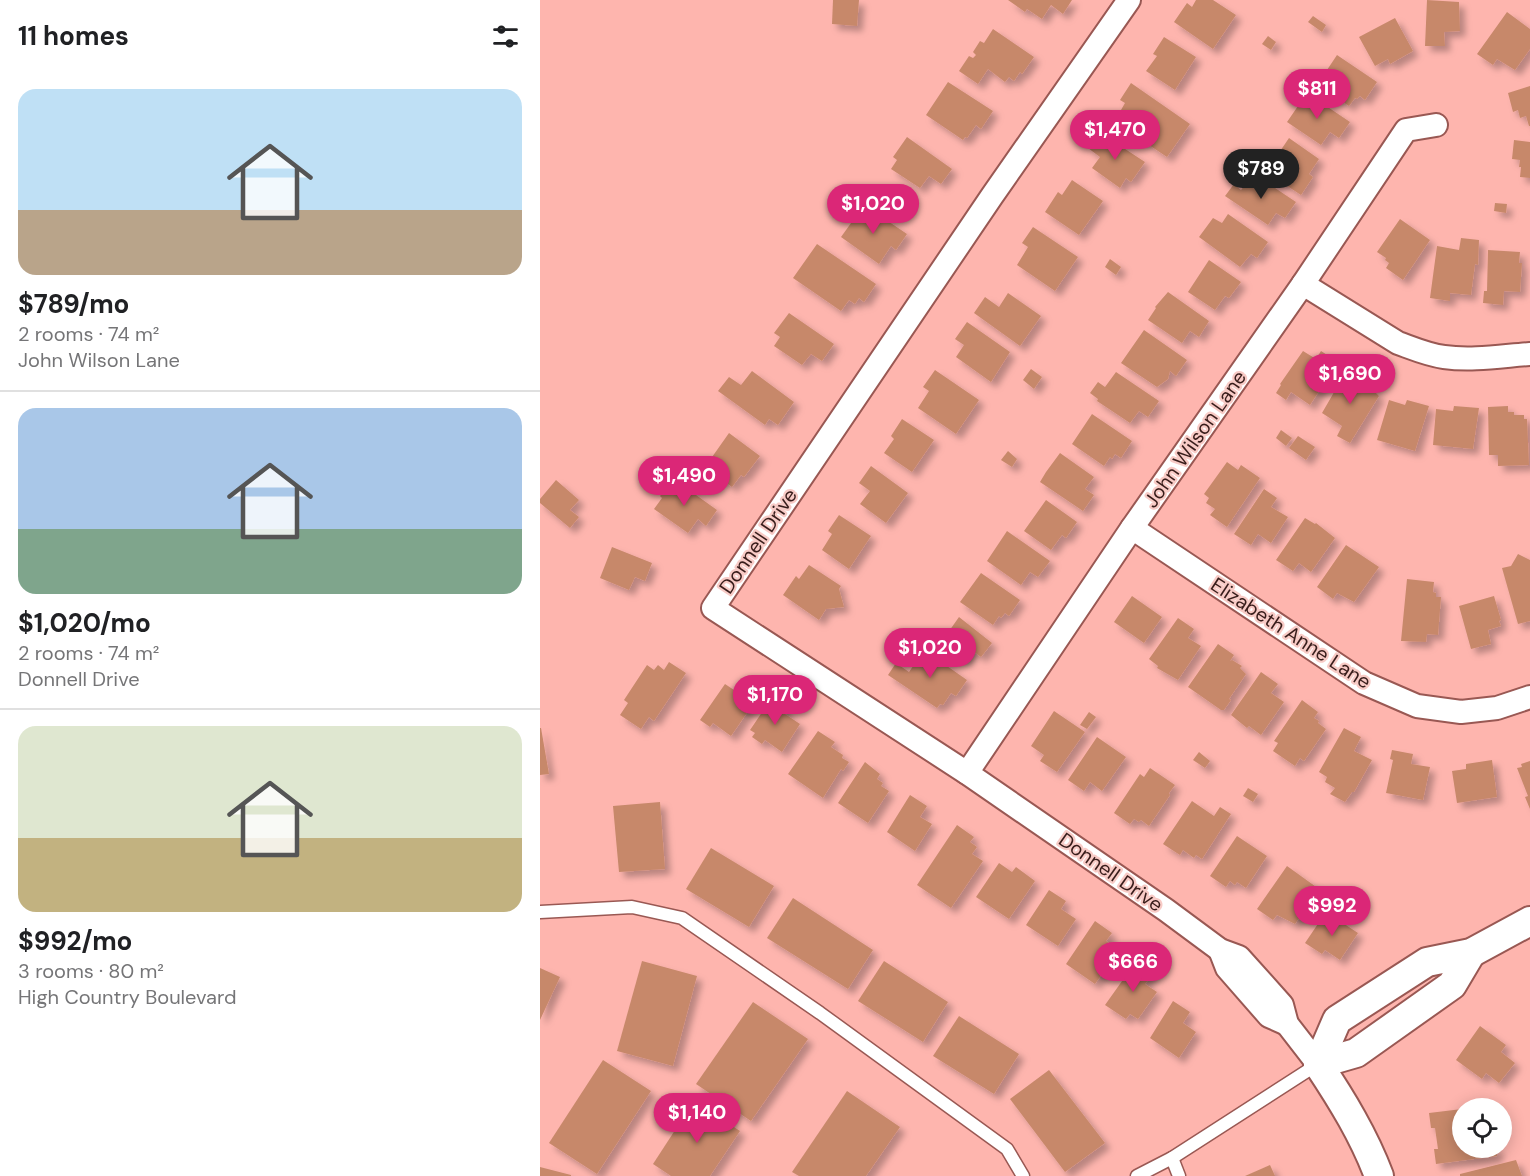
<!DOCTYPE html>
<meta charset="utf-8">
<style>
body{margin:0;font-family:"DM Sans",sans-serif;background:#f2f2f2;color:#202124;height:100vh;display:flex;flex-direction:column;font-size:22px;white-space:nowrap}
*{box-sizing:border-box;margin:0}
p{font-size:20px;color:#757577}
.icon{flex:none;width:33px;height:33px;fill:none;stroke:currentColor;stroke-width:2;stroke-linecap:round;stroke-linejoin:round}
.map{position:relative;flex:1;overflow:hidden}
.details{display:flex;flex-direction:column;background:#fff;width:540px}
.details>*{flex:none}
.fabs{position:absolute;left:912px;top:1098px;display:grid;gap:12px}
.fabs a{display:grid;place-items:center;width:60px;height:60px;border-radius:50%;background:#fff;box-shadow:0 3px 15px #0003;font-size:30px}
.price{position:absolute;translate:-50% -51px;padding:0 14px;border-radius:21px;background:#db2777;color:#fff;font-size:20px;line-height:39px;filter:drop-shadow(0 2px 3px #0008)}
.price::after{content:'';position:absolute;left:50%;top:36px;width:18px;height:14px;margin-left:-9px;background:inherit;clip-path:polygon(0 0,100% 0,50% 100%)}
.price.selected{background:#222;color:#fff}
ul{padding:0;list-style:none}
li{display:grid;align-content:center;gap:12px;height:318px;padding:0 18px}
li+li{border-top:2px solid #e0e0e0}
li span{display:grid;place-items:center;height:186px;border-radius:18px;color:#555}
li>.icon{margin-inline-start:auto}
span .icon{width:108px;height:108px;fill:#fffc;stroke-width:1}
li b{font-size:26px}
h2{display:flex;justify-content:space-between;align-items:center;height:72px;padding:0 18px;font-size:26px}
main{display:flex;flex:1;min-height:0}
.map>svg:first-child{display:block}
.building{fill:#c7886b;filter:url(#shadow)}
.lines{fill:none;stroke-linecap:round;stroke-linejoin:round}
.service-casing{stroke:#995853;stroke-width:15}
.minor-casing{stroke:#995853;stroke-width:26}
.tertiary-casing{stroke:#995853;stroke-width:32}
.service{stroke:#fff;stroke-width:12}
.minor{stroke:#fff;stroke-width:22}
.tertiary{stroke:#fff;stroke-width:28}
.labels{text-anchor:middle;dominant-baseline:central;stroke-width:4.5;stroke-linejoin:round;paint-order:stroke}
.street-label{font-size:20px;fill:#381d1b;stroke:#f8cbc6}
</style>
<main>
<section class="details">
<h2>11 homes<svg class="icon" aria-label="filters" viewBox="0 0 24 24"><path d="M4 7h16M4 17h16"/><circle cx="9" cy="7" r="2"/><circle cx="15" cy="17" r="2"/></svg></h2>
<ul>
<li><span style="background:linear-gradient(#bfe0f5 65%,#b9a48a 0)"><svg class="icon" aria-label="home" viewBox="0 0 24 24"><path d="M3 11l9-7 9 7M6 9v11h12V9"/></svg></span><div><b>$789/mo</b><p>2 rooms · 74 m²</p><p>John Wilson Lane</p></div></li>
<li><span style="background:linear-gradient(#a9c7e8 65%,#7fa58c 0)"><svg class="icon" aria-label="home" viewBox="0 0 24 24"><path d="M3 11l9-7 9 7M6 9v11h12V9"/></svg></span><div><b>$1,020/mo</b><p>2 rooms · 74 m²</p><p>Donnell Drive</p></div></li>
<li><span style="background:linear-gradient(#dfe7d0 60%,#c2b280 0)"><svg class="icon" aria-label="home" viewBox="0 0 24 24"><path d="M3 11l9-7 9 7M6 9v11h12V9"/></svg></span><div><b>$992/mo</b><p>3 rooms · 80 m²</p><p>High Country Boulevard</p></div></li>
</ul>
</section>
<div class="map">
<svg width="990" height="1176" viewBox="0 0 990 1176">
<defs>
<filter id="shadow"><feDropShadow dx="5.5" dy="5.5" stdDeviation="3" flood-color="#0004"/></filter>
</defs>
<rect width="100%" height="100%" fill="#feb5ae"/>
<g class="building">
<path d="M293,0H319L317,26L292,24Z"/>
<path d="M468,0H532L523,14L511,5L502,19L487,9L485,12Z"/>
<path d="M656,0H673L696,15L673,49L634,22L647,3L652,7Z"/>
<path d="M887,0L919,2L920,31L904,32L905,46H885Z"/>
<path d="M967,12L990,29V49L975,70L957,59L953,65L937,54Z"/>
<path d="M773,16L786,25L782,32L768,22Z"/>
<path d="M855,18L873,51L850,64L848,59L835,66L819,37Z"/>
<path d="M453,29L494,57L482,74L480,72L474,81L469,77L465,82L448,69L438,84L419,71L429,56L433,58L436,55L433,52L440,41L444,43Z"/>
<path d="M728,36L736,42L731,50L722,44Z"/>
<path d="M624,37L656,57L635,90L606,71L617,56L613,54Z"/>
<path d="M797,55L837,82L825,100L820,96L817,99L815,98L809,106L777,85Z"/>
<path d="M408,82L453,111L441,129L436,125L427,138L425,137L423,140L386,115Z"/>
<path d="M591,83L650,124L627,157L579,125L587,114L581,110L585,103L580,100Z"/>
<path d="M990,86V126H989L986,116L980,118L978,110L973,112L968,93Z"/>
<path d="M767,93L810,122L799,138L790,132L781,145L747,122Z"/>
<path d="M559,132L605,162L591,182L586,178L580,188L552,168L560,157L548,148Z"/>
<path d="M367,137L412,169L401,184L389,176L380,188L351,169L357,160L353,157Z"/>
<path d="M749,138L779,159L769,174L773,177L761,195L726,172Z"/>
<path d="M974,140L990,142V178L980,177L981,167H979L980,160L972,159Z"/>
<path d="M714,174L756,202L745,218L736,213L728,225L685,196L694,184L701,190Z"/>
<path d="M532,180L563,201L539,235L505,212L518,192L522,195Z"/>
<path d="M955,203L967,204L966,213L954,211Z"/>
<path d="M324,205L367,234L356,250L351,246L339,264L301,237Z"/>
<path d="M688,214L728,242L717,258L711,254L700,267L659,237L673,218L682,223Z"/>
<path d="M860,219L890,240L863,280L846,268L849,263L845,260L846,258L837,252Z"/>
<path d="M493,227L538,257L515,291L477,265L488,247L482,243Z"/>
<path d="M921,238L939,240L938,265L935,264L931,295L910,293V301L890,298L897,246L919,250Z"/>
<path d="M277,244L336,284L324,302L319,298L315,304L309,300L301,311L253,278Z"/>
<path d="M948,250L980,252L979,263H982L980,292L964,291L963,305L943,303L944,291H947Z"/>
<path d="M570,259L581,267L576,275L565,267Z"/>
<path d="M669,260L701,282L689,298L685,296L675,310L648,292Z"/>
<path d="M628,292L669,321L659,337L650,331L642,343L608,320L616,308L615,307Z"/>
<path d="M468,293L501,316L480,346L434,313L445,297L459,307Z"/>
<path d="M249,313L294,344L282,361L271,354L262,365L234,346L240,337L234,333Z"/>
<path d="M427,322L470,352L451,382L416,357L424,345L415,339Z"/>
<path d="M604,330L647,360L636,376L630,371L628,379L617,387L581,363Z"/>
<path d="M763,351L776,359L781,351L798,362L770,405L751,392L746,400L736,393L741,385L740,384Z"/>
<path d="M808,368L825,378L821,386L822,385L834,391L839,396L810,443L797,436L802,426L782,413Z"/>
<path d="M491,369L502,377L494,389L483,380Z"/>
<path d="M395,370L439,400L416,434L378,408L389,391L383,387Z"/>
<path d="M212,371L254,402L238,425L229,419L225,425L178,391L189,377L201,385Z"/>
<path d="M576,372L619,401L608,417L599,411L590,423L557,401L558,399L550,393L558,382L565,387Z"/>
<path d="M849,400L865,405L867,400L889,406L875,451L837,440Z"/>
<path d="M914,406L939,408L933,449L893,445L896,409L913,411Z"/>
<path d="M968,406V412H974V415H984V419H987L989,465L958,466V455H949L948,407Z"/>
<path d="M552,414L592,441L581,458L575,454L572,459L570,457L564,466L532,444Z"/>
<path d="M362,419L394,440L372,472L344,453L354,439L351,436Z"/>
<path d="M741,430L752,438L746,446L736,438Z"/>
<path d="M189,433L220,456L204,477L201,475L192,487L165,467Z"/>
<path d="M758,436L775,447L766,460L749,448Z"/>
<path d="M468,451L477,459L472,467L461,460Z"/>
<path d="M520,453L554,477L545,489L554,495L543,511L500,482L506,472Z"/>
<path d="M687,462L698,470L701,465L720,478L687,527L670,515L675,509L666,503L669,498L664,494Z"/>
<path d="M331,466L368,493L346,523L320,504L330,491L319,483Z"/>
<path d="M16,480L39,500L30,510L39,517L30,528L0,503V499Z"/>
<path d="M135,480L177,510L166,526L158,519L148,533L114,509L122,498L120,496Z"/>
<path d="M724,489L737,498L731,507L748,517L731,543L718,534L711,545L694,534Z"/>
<path d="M506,500L537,522L526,538L522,535L511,550L484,531Z"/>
<path d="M299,515L331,536L309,569L282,550L292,534L288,531Z"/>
<path d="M765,518L775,524L776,523L795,538L771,572L759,563L753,571L736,560Z"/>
<path d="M467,531L510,561L498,577L490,572L481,585L447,561Z"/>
<path d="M806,545L839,567L814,602L797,593L793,599L777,587Z"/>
<path d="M72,547L112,563L105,581L95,577L89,590L60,578Z"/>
<path d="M978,554L990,560V621L978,624L962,568L971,566Z"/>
<path d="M269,565L301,586L299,589L304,607L286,609L279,620L243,595L256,576L259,579Z"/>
<path d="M441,573L480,600L469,616L465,613L461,618L459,616L453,625L420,602Z"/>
<path d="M867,579L894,582L893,592L896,593V597H901L898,635L887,634L886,642L861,641Z"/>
<path d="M592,596L622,617L604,643L574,622Z"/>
<path d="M954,596L961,620L959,621L961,626L948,630L951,644L931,649L919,606Z"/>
<path d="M419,617L452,643L441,657L433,651L425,662L400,644Z"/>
<path d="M638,618L654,629L648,638L661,646L638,680L617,668L618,666L609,659Z"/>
<path d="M678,644L694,655L690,661L692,660L702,666L700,668L706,674L689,699L691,700L684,710H681L648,687Z"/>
<path d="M384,650L427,680L416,696L411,693L403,705L400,704L397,708L348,675L356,663L369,672Z"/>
<path d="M129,662L146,673L114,721L109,717L101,729L80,715L88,703L84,700L107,665L114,670L118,665L124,670Z"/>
<path d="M721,672L738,684L731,693L744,702L721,735L709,726L707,728L691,715Z"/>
<path d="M206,679L222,691L191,736L173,723L170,727L160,720L185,684L197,692Z"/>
<path d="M231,699L248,710L245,714L260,724L242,752L225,740L222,744L212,737L215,733L210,730Z"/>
<path d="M762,700L778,712L774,718L779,721L778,723L786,729L764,761L760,758L755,766L733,751L738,743L734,741Z"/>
<path d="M514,711L545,732L517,772L500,761L504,755L491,746Z"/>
<path d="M549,712L556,717L547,729L540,725Z"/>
<path d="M0,728H1L9,774L0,775Z"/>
<path d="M804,728L821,737L814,751L832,760L814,792H812L805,802L790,794L795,788L785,782L787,777L779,772Z"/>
<path d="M278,731L295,742L291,747L303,755L302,758L309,762L303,771L301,769L283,798L248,774Z"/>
<path d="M557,737L586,757L562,791L550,782L544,791L528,780Z"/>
<path d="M852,750L873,754L871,764L890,767L883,800L846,793L853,760L850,759Z"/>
<path d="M659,752L670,761L665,768L653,760Z"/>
<path d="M952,760L957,797L917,803L912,771L926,769V764Z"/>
<path d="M990,761V809L985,797L988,796L977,768L982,767L981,764Z"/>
<path d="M325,762L340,774L337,779L343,783L341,786L349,791L328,823L298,803Z"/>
<path d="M610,768L635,785L629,793L630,795L609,826L601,820L599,822L594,819L590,824L574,813L600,774L604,777Z"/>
<path d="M708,788L718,794L713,802L703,796Z"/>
<path d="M370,795L387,806L380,817L392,824L375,851L347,832Z"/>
<path d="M652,801L674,816L680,807L691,814L662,859L656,855L654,858L643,850L640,855L623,844Z"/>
<path d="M120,802L125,869L79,872L73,806Z"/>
<path d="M417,825L434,837L430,842L437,847L432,854L443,861L411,908L377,885Z"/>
<path d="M697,836L727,856L706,888L697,882L695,885L690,881L686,887L670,876Z"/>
<path d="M171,848L234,886L209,927L146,889Z"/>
<path d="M459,863L472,872L476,867L495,881L469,919L436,897Z"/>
<path d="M747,866L779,889L755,924L737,915L733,920L717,909Z"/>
<path d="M509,890L526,901L521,909L536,919L518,946L486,925Z"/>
<path d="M253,898L333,950L308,989L227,938Z"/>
<path d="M786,912L818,933L800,960L785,950L782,954L765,943Z"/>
<path d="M555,921L572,933L566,941L579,950L555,984L526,964Z"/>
<path d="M597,960L614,972L605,984L617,992L598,1019L590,1014L586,1019L565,1005Z"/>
<path d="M102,961L157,976L133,1066L77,1051Z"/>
<path d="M344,961L408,1002L383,1042L318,1001Z"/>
<path d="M0,968L20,977L0,1020Z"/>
<path d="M633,1001L650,1012L643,1023L656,1032L639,1058L610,1038Z"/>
<path d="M213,1002L268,1039L211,1121L156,1084Z"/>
<path d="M419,1016L479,1054L454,1094L393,1056Z"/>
<path d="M940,1026L966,1045L961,1052L975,1063L959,1083L946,1073L942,1079L916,1060Z"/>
<path d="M63,1060L111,1091L57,1174L9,1143Z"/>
<path d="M509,1070L565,1143L525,1172L470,1099Z"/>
<path d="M307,1091L360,1127L326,1176H259L252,1172Z"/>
<path d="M154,1101L200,1131L170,1176H131L113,1164Z"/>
<path d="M922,1109V1148H959V1150H957V1156L896,1164L894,1149H898L895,1128H891L889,1113Z"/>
<path d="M976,1160L982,1176H920V1174Z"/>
<path d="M730,1165L735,1176H705Z"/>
<path d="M0,1167L31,1175V1176H0Z"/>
</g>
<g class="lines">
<g class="service-casing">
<g id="service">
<path d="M0,912L92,907L142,918L280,1013L467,1149L483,1176"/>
<path d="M632,1158L639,1176"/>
<path d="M597,1176L632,1158L778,1064"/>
</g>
</g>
<g class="minor-casing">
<g id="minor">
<path d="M589,0L452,196L173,608L427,773L626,910L680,950L699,957L742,1005L747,1024L778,1064"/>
<path d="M763,284L858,343C872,348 888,355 904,357C932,361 962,356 990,354"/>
<path d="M592,528L824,683L877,706L921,712L957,708L990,697"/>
<path d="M427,773L592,528L763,284L866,130L896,125"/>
<path d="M680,950L687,968L729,1016L747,1024"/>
</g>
</g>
<g class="tertiary-casing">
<g id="tertiary">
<path d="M778,1064L797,1020L887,962L931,953L990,921"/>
<path d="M778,1064L816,1053L912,985L931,953"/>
<path d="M778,1064C802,1100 824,1136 839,1176"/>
</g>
</g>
<use href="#service" class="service"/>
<use href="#minor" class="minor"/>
<use href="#tertiary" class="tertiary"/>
</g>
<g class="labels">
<g class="street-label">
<text transform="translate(655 439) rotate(-55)">John Wilson Lane</text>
<text transform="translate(218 541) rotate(-56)">Donnell Drive</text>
<text transform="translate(751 633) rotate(33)">Elizabeth Anne Lane</text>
<text transform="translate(571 872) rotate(35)">Donnell Drive</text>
</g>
</g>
</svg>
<div class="fabs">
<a><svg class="icon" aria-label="locate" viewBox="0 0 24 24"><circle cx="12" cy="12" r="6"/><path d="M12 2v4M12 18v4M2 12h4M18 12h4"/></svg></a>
</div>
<b class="price" style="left:777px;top:120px">$811</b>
<b class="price" style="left:575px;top:161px">$1,470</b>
<b class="price selected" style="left:721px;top:200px">$789</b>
<b class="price" style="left:333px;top:235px">$1,020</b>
<b class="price" style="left:810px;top:405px">$1,690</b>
<b class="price" style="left:144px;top:507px">$1,490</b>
<b class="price" style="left:390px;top:679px">$1,020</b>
<b class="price" style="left:235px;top:726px">$1,170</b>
<b class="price" style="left:792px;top:937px">$992</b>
<b class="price" style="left:593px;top:993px">$666</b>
<b class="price" style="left:157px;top:1144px">$1,140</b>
</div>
</main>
